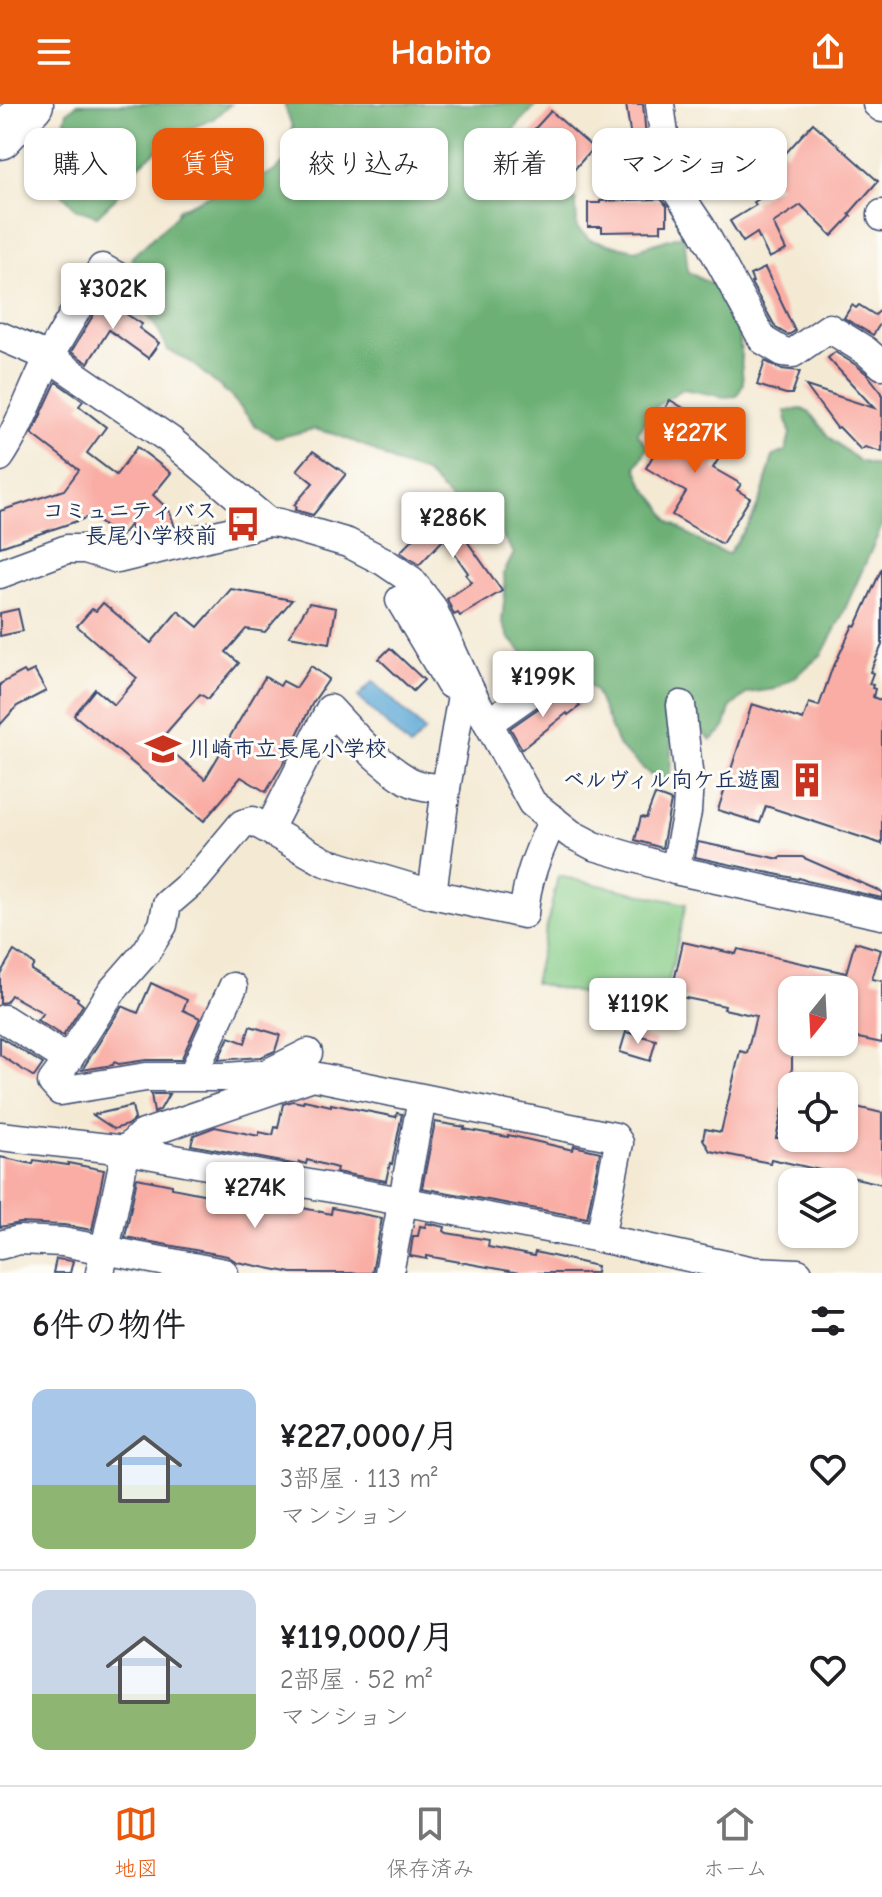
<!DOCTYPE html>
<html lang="ja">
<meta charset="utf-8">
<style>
body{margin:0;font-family:"Comic Neue","Klee One",sans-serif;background:#f2f2f2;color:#202124;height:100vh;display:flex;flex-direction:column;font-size:30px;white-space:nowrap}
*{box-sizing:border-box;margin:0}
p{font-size:26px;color:#757577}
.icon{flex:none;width:44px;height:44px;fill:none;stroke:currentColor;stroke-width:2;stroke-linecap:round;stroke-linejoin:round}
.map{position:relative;height:1169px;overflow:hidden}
.sheet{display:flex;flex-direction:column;background:#fff;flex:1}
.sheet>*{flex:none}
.guide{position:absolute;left:24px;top:24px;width:834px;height:72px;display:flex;gap:16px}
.needle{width:52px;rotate:198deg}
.fabs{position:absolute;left:778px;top:872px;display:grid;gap:16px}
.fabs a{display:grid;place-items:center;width:80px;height:80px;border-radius:16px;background:#fff;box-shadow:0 2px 6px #0004;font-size:40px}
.price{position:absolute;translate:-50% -68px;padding:0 18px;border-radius:8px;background:#fff;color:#222;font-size:26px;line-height:52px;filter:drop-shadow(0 2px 4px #0008)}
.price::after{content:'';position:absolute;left:50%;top:48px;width:24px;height:18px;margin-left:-12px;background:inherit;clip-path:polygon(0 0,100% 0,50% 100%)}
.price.selected{background:#ea580c;color:#fff}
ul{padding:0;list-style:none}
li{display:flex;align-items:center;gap:24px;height:200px;padding:0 32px}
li+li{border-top:2px solid #e0e0e0}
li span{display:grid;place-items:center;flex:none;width:224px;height:160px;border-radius:16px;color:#555}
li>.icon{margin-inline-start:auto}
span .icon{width:96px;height:96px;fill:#fffc;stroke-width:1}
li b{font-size:34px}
h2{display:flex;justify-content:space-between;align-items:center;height:96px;padding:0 32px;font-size:34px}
.pill{padding:0 28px;border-radius:16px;background:#fff;box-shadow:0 2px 6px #0004;font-size:28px;line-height:72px}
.pill.selected{background:#ea580c;color:#fff}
header{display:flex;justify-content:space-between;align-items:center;height:104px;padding:0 32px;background:#ea580c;color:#fff;font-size:36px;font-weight:700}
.tabs{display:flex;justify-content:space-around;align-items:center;height:112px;border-top:2px solid #e0e0e0;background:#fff;font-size:22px;color:#757577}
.tabs a{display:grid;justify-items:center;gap:4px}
.tabs .selected{color:#ea580c}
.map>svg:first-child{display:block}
.green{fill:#86cc87;stroke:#507e72;stroke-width:2}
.forest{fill:#6cb074;stroke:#447069;stroke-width:2}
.water{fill:#5ca8d5;stroke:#3c6c9a;stroke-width:2}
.building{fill:#f9ada4}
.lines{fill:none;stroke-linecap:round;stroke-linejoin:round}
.minor-casing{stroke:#3c4b70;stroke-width:31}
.highway-casing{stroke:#3c4b70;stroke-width:45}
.minor{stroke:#fff;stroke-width:28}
.highway{stroke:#fff;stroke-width:42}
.labels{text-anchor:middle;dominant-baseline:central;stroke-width:6;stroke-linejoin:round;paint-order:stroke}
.poi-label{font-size:22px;font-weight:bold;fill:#1b2f5e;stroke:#fdfcf7;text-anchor:end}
</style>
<header><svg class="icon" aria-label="menu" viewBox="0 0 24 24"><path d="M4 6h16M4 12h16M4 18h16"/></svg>Habito<svg class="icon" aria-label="share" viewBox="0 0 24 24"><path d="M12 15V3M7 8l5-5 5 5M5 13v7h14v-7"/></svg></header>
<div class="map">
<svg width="882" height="1169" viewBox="0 0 882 1169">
<rect width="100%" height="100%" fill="#fdfcf7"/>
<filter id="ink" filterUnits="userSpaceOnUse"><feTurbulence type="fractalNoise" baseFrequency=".0125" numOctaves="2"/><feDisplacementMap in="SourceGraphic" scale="16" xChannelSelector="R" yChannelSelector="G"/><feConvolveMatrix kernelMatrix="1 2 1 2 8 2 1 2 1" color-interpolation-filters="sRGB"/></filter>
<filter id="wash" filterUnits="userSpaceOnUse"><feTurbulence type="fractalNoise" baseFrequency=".006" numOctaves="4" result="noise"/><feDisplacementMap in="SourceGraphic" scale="32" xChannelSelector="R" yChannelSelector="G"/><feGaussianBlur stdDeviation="1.8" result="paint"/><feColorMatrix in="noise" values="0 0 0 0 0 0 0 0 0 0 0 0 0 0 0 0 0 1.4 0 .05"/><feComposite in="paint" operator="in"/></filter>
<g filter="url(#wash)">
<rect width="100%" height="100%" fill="#f4ead4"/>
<path class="green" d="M558,772L686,800L662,907L534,879Z"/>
<g class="forest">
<path d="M77,0H231L213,15L187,26L167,38L130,69L115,95L97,112L76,105L50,76L67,8Z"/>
<path d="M284,0H537L515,24L511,46L530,70L576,96L577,124L590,136L635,146L684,130L688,168L721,185L739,226L743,280L737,292L725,293L683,285L658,301L637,329L648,343L636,363L644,382L659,400L669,417L707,442L728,450L752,415L762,391L773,352L786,347L790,329L785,307L802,305L810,309L829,333L859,357L875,361L882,370V422L840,516L822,550L795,573L775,585L747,589L730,604L724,625L711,636L695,621L672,626L670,674L655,675L619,643L595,586L563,563L533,559L509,534L502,517L505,488L504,469L514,449L501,430L475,419L425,369L398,360L365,342L337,331L314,325L277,334L256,322L230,291L189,257L168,246L158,226L143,204L128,189L132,153L174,114L179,105L226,84L272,69L290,54L292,22Z"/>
</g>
<path class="water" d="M373,577L425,627L410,643L358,593Z"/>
<g id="blocks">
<g class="building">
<path d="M626,0H643L646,33L631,35Z"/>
<path d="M551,7L593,44L572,68L530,30Z"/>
<path d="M813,19L878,77L849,110L851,112L832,132L801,101L773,119L786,146L769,154L757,129L743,138L730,117L756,101L754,98L780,82L762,64L781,45L785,50Z"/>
<path d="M703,45L708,72L689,75L686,71L683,49Z"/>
<path d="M661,95L667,102V120H661V127L602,128V123H588V99H600V97Z"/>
<path d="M765,164L795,227L788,231L776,224L751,179L753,178L750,171Z"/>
<path d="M106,190L126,203L123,208L142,220L139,224L159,239L148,254L109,226L88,259L71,248Z"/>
<path d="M852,201L856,204L859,201L875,211L882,205V217L873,231L844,214Z"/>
<path d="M835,248L856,261L867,270L882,289V348L865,343L861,346L839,323L837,324L806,282L874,304L828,254Z"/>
<path d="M765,257L781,265L800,267L792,290H786L757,281Z"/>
<path d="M56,278L83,297L79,302L106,323L87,349L116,371L137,343L171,369L153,391L169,406L175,423L134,433L130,421L119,435L92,412L0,443V407L64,386L79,366L32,330Z"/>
<path d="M670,296L707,318L695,339L719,354L713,364L741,380L737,386L750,394L722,440L672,411L686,388L646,364L659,341L648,334Z"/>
<path d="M313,347L346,370L313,411L295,406L297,403L294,401L313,379L297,366Z"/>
<path d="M427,401L455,420L502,487L460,512L458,509L454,511L447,495L472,478L466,471L468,469L444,435L419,461L400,448L425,423L416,417Z"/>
<path d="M882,464V541L870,568L873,569L869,580L873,581L872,584L875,585L873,593L882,597V740L766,702L760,719L718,706L752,600L803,616L809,599L819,602L833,562H834L853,521L856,522Z"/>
<path d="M231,485L292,496L265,528L246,525L226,548L239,559L208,595L200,590L159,637L205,675L265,573L280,582L283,577L296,584L311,562L329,575L312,600L284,658L266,688L241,673L204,717L74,611L95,585L114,601L137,574L77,522L92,505L96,507L103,499L151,539L178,507L198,523Z"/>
<path d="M309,499L336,504L330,539L289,532Z"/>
<path d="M18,505L23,527L0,532V509Z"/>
<path d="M390,544L424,576L413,587L379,555Z"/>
<path d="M34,566L46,587L17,602L0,621V580L24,567L26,570Z"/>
<path d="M570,589L580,602L568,611L567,609L522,645L510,624L549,597Z"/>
<path d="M655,691L671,697L662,744L635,736L641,713L646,714Z"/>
<path d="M698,738L780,755L781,753H802L882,788V794L807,777L799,774L798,775L695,753Z"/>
<path d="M683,838L736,850L738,845L846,869L855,838L881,846L872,875L882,877V939L844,931V886H792V964L776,1034H844V1000L882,1009V1080L771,1055L770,1059L710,1047L703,1035L705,1025L721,1028L740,947L747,949L756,912L724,905L725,902L671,891Z"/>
<path d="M14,847L34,860L31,866L78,894L77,896L83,901L63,932L37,916L43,909L11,891L6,898L0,899V870Z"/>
<path d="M151,879L187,896L183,906L200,914L181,956H146L119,960L114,958L113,961L82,966L122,902L138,909Z"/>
<path d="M250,922L280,931L275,947L261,953L218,956L229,933L245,939Z"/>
<path d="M626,928L656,936L650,957L620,948Z"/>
<path d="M0,933L43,960L34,973L0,951Z"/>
<path d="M151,990H169L160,1006L154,1009Z"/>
<path d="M304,996L331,1002V1000L396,1013L397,1009L402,1010L392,1060L390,1059L386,1077L336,1068L337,1064L307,1056L306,1060L299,1058L298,1061L191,1041L194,1031L215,1023L259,1032V1028L273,1031L275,1023L278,1024L283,1000L293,997L303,999Z"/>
<path d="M132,1002L135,1015L127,1021L114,1025L93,1011Z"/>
<path d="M435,1018L465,1023L464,1025L508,1033V1031L573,1046L574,1042L600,1048L587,1114L422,1084Z"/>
<path d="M0,1053L33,1060L34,1056L68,1061V1059L104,1066L92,1126L64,1121L20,1119L0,1123Z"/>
<path d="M137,1074L172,1081V1084L223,1094L224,1087L331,1110L332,1104L382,1114L372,1169H292L237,1158L227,1152L125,1133Z"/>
<path d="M426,1119L445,1123L444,1127L447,1129L489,1136L488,1143L534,1152L535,1148L597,1162L596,1169H520L427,1152V1155L410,1152L413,1132H418L420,1122L425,1123Z"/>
<path d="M56,1155L73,1157L70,1169H53Z"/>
</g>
</g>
</g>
<g filter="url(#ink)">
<use href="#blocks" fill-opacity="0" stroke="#3c4b70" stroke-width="2"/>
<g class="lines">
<g class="minor-casing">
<g id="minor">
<path d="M660,0L670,77L701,123L763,236L783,248L793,249L829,224L866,247L882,261"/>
<path d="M877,0L882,4"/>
<path d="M882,110V113"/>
<path d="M0,232L49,253L170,336L268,418"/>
<path d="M0,353C20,323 31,289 47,257C64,225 84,194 102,164L138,184"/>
<path d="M0,470L67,445H85L118,455L268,418L279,419L348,439L383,457L411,476L432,503L470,586L532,699L571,730L594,742L675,766L882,811"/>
<path d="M400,496L450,580"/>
<path d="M488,619L541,582L562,575"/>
<path d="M269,725L330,605C354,631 378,659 409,677C420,683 434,684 446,684"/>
<path d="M675,766L687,708L689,676L681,601"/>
<path d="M432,790L446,684L461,597L470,586"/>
<path d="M4,915L68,956"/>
<path d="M308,949L266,970L228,973H146L60,987L52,978L68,956L111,888L146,848L163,821L167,800L196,775L242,720L253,717L325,758L432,790L524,810C526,775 539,747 553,715"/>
<path d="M192,972L233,883"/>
<path d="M0,1032L126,1046L600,1134L753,1167L798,1169"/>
<path d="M0,1141L19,1136L63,1138L224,1169"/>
<path d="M100,1169L126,1046L141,1031L313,972L615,1033L619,1039L600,1134"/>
<path d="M389,1169L422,995"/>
</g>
</g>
<g class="highway-casing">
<path id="highway" d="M0,34L32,0"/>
</g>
<use href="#minor" class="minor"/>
<use href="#highway" class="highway"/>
</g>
</g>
<defs>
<g id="bus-bare" transform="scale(2.76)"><path d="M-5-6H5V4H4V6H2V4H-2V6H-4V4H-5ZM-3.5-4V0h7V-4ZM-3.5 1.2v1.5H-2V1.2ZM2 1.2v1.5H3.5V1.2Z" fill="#c8321e" stroke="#fdfcf7" stroke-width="2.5" paint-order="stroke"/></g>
<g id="school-bare" transform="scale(2.76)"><path d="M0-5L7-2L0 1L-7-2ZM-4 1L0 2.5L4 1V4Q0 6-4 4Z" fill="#c8321e" stroke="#fdfcf7" stroke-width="2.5" paint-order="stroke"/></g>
<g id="building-bare" transform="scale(2.76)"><path d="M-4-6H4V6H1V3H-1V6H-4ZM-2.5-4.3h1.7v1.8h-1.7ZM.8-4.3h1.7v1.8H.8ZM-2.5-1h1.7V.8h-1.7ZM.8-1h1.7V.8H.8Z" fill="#c8321e" stroke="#fdfcf7" stroke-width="2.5" paint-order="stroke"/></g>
</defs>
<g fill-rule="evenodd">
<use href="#bus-bare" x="243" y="420"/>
<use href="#school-bare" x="163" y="645"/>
<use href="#building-bare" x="807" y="676"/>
</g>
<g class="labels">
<g class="poi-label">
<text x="217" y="407">コミュニティバス<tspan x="217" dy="25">長尾小学校前</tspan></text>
<text x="189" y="645" text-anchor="start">川崎市立長尾小学校</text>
<text x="781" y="676">ベルヴィル向ケ丘遊園</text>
</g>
</g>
</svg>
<div class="fabs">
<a><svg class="needle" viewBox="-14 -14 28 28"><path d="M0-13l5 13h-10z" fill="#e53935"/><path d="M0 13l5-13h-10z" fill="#757577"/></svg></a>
<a><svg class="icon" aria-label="locate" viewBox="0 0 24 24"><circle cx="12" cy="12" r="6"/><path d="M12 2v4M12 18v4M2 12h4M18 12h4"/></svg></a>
<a><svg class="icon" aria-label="layers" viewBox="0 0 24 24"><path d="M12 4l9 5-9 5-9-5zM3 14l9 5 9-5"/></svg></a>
</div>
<b class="price" style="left:113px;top:227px">¥302K</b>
<b class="price selected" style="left:695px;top:371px">¥227K</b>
<b class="price" style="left:453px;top:456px">¥286K</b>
<b class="price" style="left:543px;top:615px">¥199K</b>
<b class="price" style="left:638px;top:942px">¥119K</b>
<b class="price" style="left:255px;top:1126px">¥274K</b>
<div class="guide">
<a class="pill">購入</a>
<a class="pill selected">賃貸</a>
<a class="pill">絞り込み</a>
<a class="pill">新着</a>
<a class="pill">マンション</a>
</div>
</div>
<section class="sheet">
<h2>6件の物件<svg class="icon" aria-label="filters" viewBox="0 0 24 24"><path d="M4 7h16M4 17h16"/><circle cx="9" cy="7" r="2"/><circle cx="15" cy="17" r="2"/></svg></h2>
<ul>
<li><span style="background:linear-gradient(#a9c7e8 60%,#8fb573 0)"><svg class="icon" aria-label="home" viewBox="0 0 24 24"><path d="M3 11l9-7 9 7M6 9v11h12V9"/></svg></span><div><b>¥227,000/月</b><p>3部屋 · 113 m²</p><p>マンション</p></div><svg class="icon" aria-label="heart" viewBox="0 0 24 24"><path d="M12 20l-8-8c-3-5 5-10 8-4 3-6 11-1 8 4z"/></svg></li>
<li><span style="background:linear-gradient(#c9d6e8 65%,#8fb573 0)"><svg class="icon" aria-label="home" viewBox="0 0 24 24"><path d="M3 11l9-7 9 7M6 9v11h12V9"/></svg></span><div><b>¥119,000/月</b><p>2部屋 · 52 m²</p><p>マンション</p></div><svg class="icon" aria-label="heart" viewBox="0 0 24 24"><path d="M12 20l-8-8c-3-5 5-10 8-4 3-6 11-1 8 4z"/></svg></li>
</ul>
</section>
<nav class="tabs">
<a class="selected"><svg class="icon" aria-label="map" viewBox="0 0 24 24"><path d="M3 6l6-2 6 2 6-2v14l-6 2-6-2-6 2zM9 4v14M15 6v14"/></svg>地図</a>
<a><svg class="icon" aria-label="saved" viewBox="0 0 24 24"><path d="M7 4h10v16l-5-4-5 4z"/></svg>保存済み</a>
<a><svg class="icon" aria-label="home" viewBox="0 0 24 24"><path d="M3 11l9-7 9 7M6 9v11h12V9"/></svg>ホーム</a>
</nav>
